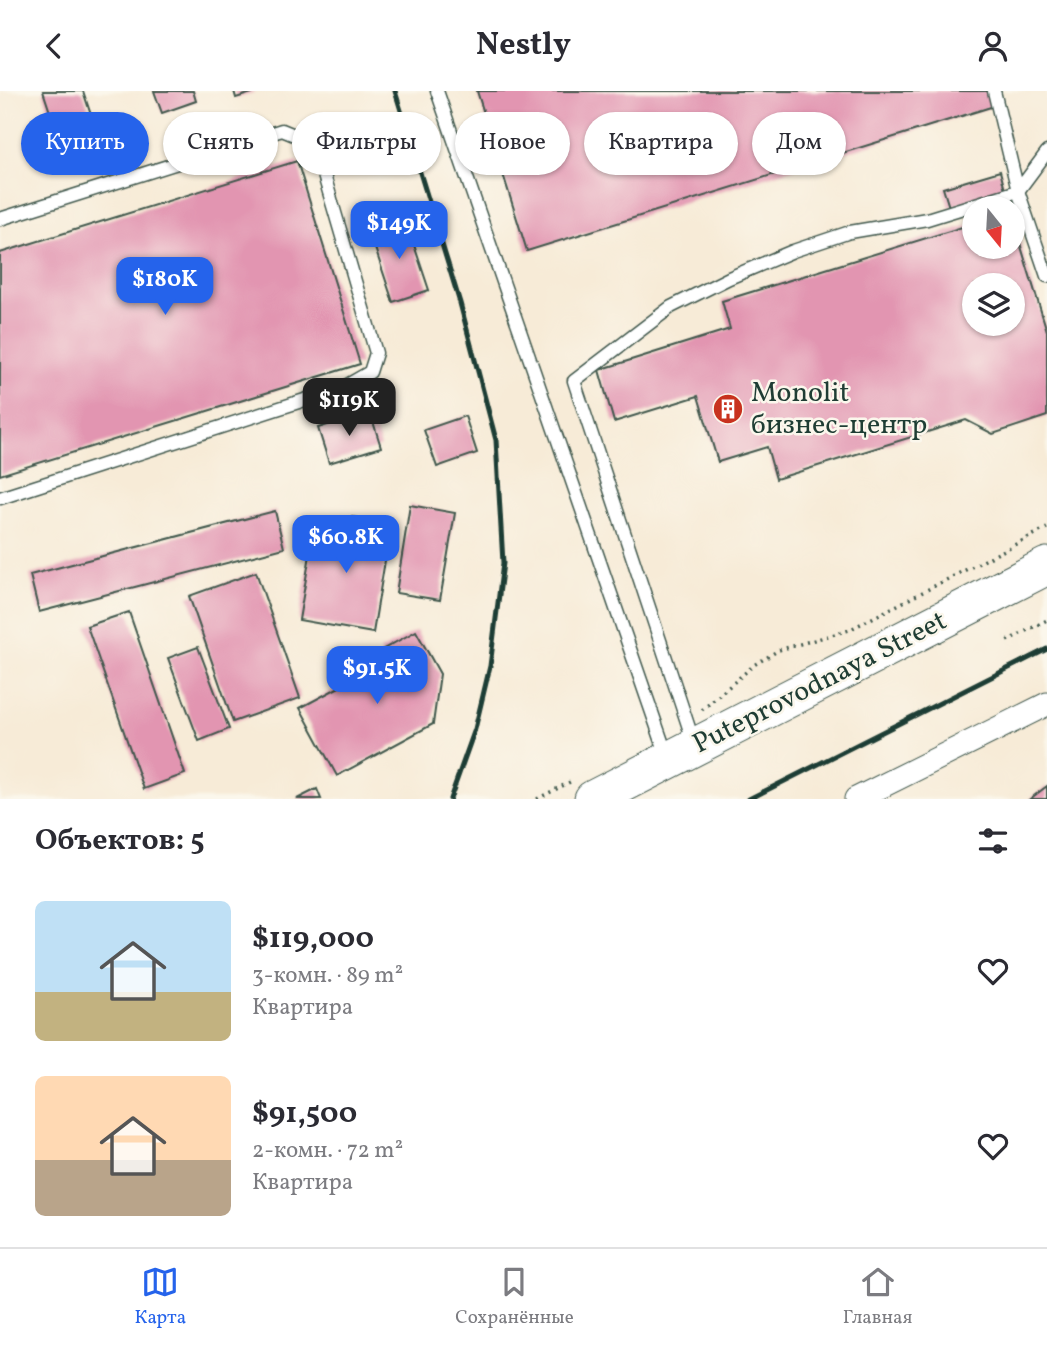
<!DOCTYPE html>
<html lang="ru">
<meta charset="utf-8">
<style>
body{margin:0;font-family:Vollkorn,serif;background:#f7f7f7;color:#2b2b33;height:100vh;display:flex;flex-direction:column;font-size:26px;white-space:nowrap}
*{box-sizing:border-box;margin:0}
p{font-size:23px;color:#7c7c81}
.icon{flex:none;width:38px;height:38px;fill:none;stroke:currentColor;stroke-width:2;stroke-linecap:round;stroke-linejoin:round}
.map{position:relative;height:708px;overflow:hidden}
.details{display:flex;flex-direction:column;background:#fff;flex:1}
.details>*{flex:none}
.guide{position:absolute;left:21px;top:21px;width:1006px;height:63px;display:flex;gap:14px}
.needle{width:46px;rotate:162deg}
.buttons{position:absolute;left:962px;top:105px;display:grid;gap:14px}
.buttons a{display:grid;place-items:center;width:63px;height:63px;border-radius:50%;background:#fff;box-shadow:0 2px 5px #0004;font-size:35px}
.price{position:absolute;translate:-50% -60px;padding:0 16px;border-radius:14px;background:#2563eb;color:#fff;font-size:23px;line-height:46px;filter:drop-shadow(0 2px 4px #0008)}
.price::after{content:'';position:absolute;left:50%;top:42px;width:21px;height:16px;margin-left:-10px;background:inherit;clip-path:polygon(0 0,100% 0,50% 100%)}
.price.current{background:#222;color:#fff}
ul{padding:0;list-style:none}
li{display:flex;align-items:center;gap:21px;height:175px;padding:0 35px}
li span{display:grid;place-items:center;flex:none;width:196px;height:140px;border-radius:10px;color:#555}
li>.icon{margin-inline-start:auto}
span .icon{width:84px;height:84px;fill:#fffc;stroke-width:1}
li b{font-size:30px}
h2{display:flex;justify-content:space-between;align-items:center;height:84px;padding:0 35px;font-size:30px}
.chip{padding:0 24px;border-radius:32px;background:#fff;box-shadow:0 2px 5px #0004;font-size:24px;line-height:63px}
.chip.current{background:#2563eb;color:#fff}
header{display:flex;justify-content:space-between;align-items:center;height:91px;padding:0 35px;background:#fff;font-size:32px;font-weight:700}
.dock{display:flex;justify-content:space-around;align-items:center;height:98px;border-top:2px solid #e1e1e2;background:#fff;font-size:19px;color:#7c7c81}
.dock a{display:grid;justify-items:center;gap:4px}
.dock .current{color:#2563eb}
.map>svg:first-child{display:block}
.building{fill:#e295b1;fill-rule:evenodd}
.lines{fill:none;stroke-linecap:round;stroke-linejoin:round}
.service-casing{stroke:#3f574c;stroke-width:15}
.minor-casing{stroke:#3f574c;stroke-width:25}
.primary-casing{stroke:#3f574c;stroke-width:39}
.path{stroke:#3f574c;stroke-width:3.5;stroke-dasharray:2 5;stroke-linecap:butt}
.service{stroke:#fff;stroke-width:12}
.minor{stroke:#fff;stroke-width:23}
.primary{stroke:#fff;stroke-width:37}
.rail{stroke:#1f3d34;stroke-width:5}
.labels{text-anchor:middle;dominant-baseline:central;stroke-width:5;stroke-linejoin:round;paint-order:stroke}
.poi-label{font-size:28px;fill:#1f3d34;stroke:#fbf7ec;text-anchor:start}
.street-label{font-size:28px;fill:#1f3d34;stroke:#fbf7ec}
</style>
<header><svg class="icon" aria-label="back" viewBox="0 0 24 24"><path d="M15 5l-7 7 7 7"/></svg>Nestly<svg class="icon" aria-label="person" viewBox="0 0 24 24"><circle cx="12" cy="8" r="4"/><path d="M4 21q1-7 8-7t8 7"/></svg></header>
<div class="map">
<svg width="1047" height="708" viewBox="0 0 1047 708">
<rect width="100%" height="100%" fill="#fbf7ec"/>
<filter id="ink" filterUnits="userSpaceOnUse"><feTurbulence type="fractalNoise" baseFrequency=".0143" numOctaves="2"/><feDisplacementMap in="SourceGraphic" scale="14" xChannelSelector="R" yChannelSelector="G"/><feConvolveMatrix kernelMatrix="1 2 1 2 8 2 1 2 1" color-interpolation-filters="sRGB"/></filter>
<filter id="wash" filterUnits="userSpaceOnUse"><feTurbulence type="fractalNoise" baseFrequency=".00686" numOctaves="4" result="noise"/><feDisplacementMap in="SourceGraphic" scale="28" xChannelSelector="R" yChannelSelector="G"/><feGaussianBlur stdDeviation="1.57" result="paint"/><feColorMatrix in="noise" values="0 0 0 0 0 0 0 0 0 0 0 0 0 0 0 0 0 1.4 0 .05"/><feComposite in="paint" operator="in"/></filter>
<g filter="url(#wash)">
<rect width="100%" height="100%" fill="#f7ebd7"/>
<g id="blocks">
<g class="building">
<path d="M43,0H83L95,36L59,48Z"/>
<path d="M154,0H193L196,10L162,22Z"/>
<path d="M234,0H255V1L236,7Z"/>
<path d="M477,0H989L994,15L527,160Z"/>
<path d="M297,70L360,273L0,384V162Z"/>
<path d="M1000,80L1005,99L949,116L943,97Z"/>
<path d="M406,130L429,199L393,211L370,142Z"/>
<path d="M975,132V156H1013V146L1019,149L1047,240V325L993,343L966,329L776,388L767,356L718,371L698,305L614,331L599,279L730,238L722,210ZM975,194H1013V233H975Z"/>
<path d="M370,321L381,356L329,372L318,337Z"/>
<path d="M465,325L477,362L437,376L424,339Z"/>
<path d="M410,414L455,422L440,509L396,502Z"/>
<path d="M275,420L284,457L39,521L30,484Z"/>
<path d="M352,426L391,433L373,542L299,529L315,434L350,440Z"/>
<path d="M256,481L300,607L233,631L189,505Z"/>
<path d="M129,521L185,683L144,698L87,535Z"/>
<path d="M416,540L440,583L433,633L337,685L300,617L386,571L380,560Z"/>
<path d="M198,556L229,638L199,650L168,567Z"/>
<path d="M1047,695V708H1030Z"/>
<path d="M317,698L321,708H297Z"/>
</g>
</g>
</g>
<g filter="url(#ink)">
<use href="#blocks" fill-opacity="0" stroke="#3f574c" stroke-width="2"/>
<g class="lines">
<g class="service-casing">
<g id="service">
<path d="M437,0L667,665"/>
<path d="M994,0L1018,100L1047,61"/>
<path d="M0,128L282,39L304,48L319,67L376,262L370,281L342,297L0,407"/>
<path d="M694,652L574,290L671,216L729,187L793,160L850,141L927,128L1018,100L1047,185"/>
</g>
</g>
<g class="minor-casing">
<path id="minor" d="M856,708L1047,613"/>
</g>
<g class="primary-casing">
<path id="primary" d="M593,708L1047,475"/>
</g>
<g class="path">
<path d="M1007,550L1047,529"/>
<path d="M702,619L754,574L779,559L849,539L1047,437"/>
<path d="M537,708L570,691"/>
</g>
<use href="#service" class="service"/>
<use href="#minor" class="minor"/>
<use href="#primary" class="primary"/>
<g class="rail">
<path d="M395,0L460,212L496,349L503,472L490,575L475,638L450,708"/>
<path d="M749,708L1047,558"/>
</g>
</g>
</g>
<defs>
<g id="building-disc" transform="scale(1.575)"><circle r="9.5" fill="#c8321e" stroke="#fbf7ec"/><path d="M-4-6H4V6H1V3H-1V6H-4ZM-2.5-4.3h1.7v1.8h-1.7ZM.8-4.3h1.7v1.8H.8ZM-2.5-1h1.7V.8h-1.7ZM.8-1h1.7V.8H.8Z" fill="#fff"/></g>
</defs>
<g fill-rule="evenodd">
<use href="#building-disc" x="728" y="318"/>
</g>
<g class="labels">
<g class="poi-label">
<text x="751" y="302">Monolit<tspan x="751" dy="32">бизнес-центр</tspan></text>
</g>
<g class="street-label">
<text transform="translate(820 592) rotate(-27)">Puteprovodnaya Street</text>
</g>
</g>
</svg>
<div class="buttons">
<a><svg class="needle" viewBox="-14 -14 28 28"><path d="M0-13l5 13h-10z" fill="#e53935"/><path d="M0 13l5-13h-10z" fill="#7c7c81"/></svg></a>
<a><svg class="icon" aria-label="layers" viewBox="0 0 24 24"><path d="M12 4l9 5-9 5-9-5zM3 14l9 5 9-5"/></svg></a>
</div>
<b class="price" style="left:399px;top:170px">$149K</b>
<b class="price" style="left:165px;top:226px">$180K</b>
<b class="price current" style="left:349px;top:347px">$119K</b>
<b class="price" style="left:346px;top:484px">$60.8K</b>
<b class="price" style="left:377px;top:615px">$91.5K</b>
<div class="guide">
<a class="chip current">Купить</a>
<a class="chip">Снять</a>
<a class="chip">Фильтры</a>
<a class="chip">Новое</a>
<a class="chip">Квартира</a>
<a class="chip">Дом</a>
</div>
</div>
<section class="details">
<h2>Объектов: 5<svg class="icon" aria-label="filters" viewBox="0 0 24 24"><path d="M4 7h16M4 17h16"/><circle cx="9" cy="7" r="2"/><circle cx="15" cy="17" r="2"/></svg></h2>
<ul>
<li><span style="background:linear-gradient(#bfe0f5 65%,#c2b280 0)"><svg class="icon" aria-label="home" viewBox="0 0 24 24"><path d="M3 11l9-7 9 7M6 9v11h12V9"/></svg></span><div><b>$119,000</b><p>3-комн. · 89 m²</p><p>Квартира</p></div><svg class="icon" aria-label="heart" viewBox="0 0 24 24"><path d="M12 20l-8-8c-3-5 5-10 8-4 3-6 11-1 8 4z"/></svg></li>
<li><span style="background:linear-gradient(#ffd9b3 60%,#b9a48a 0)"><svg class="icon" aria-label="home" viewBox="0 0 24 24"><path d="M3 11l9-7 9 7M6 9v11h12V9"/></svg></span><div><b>$91,500</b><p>2-комн. · 72 m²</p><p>Квартира</p></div><svg class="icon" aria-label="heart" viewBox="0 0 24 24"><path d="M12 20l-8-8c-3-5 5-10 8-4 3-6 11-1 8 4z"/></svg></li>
</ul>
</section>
<nav class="dock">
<a class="current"><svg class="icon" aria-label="map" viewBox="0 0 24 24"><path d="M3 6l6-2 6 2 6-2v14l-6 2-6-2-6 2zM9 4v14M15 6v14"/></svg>Карта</a>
<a><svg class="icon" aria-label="saved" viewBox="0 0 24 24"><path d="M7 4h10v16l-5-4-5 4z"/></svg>Сохранённые</a>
<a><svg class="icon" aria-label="home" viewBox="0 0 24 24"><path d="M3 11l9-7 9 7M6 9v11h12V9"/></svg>Главная</a>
</nav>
